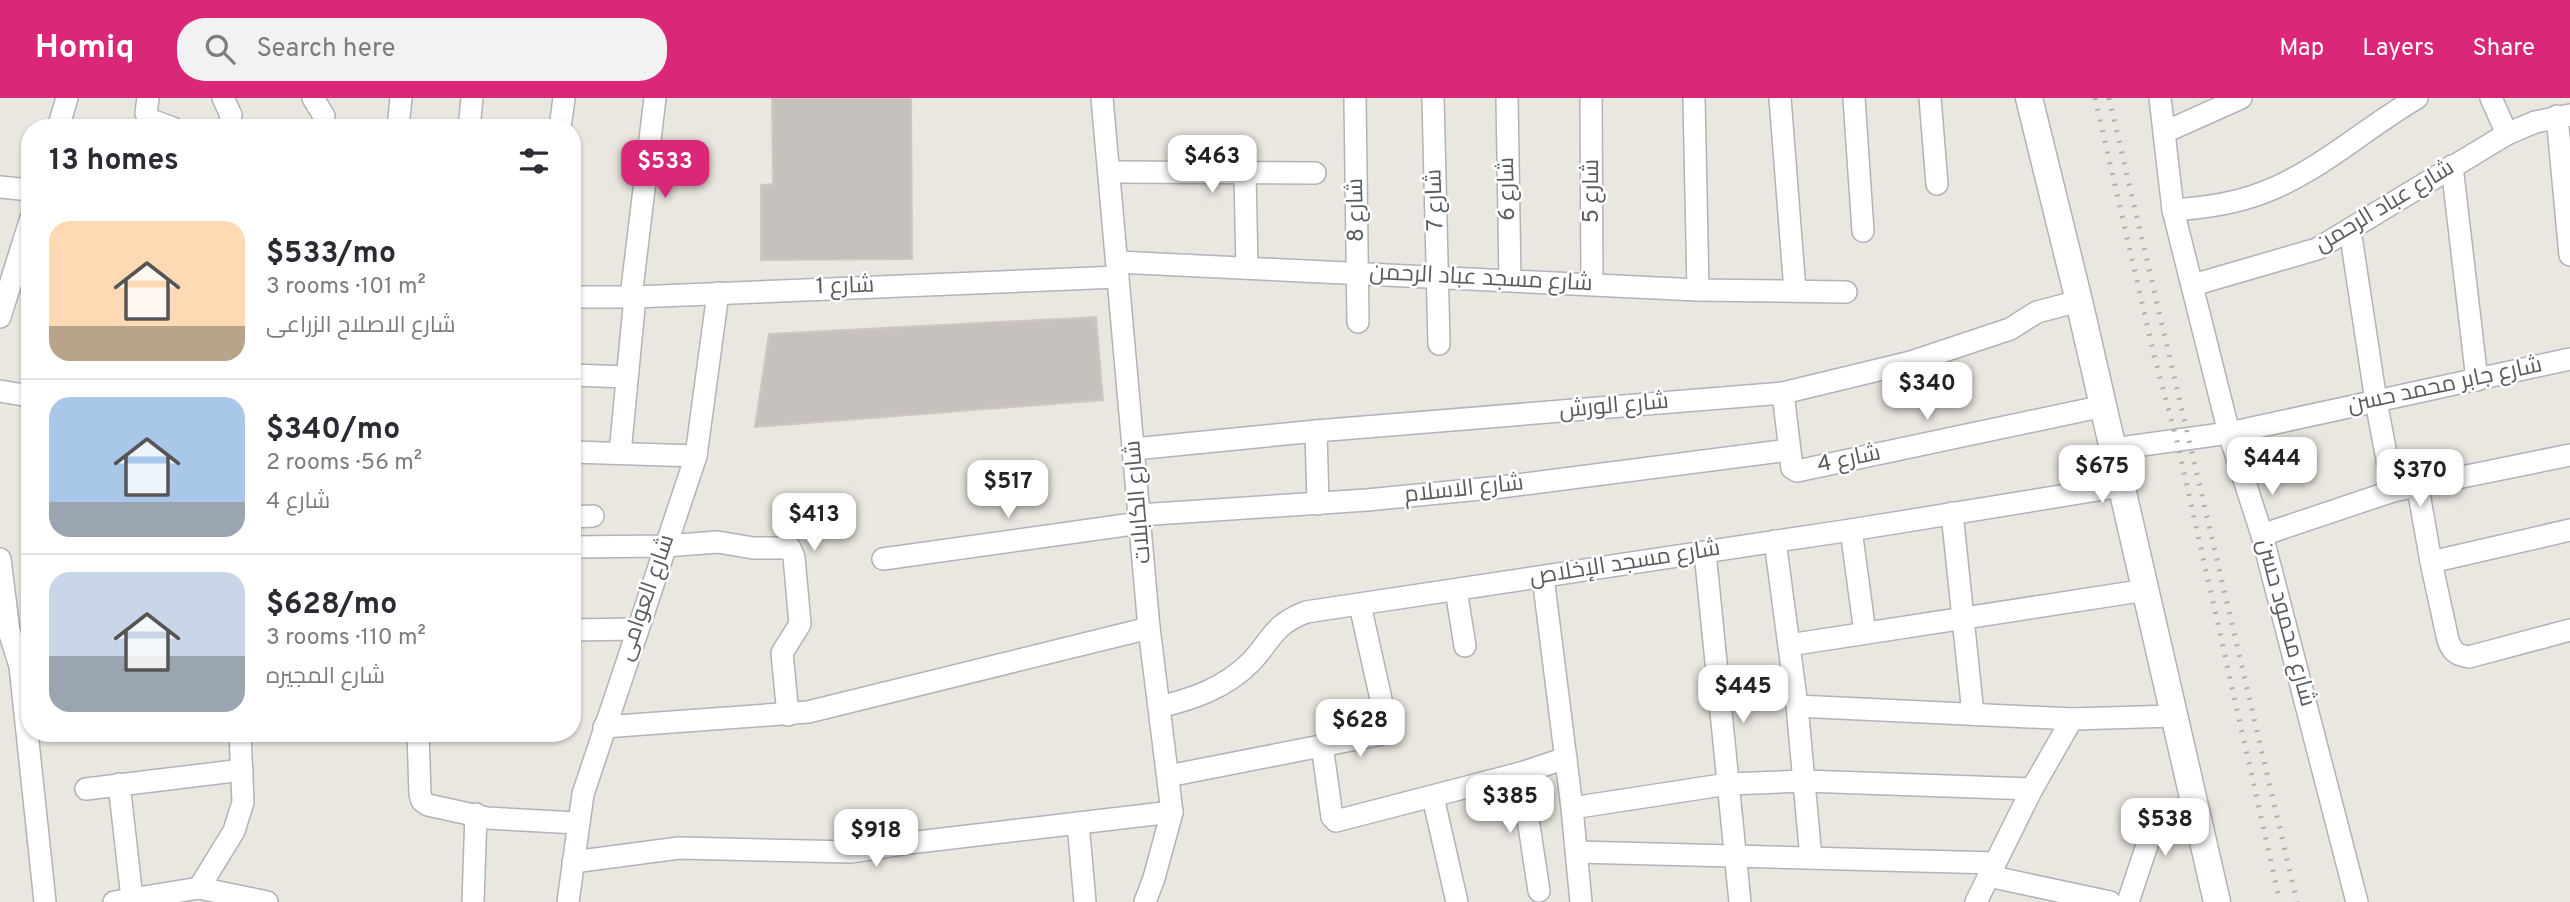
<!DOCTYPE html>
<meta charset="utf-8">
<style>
body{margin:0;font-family:Overpass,Cairo,sans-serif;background:#f2f2f3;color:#2b2b33;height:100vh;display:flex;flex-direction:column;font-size:26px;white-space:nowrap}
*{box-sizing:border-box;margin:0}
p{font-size:23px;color:#7c7c81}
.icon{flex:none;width:38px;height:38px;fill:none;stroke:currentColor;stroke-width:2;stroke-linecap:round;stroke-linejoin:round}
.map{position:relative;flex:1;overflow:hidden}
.sheet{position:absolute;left:21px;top:21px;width:560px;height:623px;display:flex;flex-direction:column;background:#fff;border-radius:28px;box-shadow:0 2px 5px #0004}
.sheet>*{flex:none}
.price{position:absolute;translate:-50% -60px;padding:0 16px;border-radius:14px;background:#fff;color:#222;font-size:23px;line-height:46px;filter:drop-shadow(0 2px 4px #0008)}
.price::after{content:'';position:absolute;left:50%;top:42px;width:21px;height:16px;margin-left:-10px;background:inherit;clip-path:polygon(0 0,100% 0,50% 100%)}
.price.on{background:#db2777;color:#fff}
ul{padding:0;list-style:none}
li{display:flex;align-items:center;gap:21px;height:175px;padding:0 28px}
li+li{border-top:2px solid #e1e1e2}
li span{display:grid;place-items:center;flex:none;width:196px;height:140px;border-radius:21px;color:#555}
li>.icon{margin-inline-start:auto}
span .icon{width:84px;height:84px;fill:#fffc;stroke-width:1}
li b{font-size:30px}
h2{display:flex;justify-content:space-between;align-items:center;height:84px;padding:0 28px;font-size:30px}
header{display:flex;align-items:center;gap:42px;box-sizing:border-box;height:98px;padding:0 35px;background:#db2777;color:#fff}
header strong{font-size:33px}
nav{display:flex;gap:38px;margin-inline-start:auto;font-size:24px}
.search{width:490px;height:63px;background:#f2f2f3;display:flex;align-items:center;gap:18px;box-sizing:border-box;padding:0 24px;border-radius:28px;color:#7c7c81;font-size:26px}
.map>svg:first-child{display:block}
.building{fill:#c6c1bd;stroke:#cec8bf;stroke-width:2}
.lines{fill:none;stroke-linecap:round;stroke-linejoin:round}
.minor-casing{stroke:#b1b3b6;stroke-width:24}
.tertiary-casing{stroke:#b1b3b6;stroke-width:29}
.minor{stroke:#fff;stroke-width:21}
.tertiary{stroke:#fff;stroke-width:26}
.rail{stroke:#afb0b0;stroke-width:5;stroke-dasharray:2 9;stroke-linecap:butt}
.labels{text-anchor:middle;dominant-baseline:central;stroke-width:5;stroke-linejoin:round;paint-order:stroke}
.street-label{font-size:23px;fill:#595c5f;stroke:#fff}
</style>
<header>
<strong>Homiq</strong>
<div class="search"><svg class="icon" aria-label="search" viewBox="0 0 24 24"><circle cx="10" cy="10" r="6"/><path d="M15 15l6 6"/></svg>Search here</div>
<nav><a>Map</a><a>Layers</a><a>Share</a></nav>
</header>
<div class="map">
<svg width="2570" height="804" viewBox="0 0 2570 804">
<rect width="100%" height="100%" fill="#eae7e0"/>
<g class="building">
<path d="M772,0H911L912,161L761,162V87L773,86Z"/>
<path d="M1096,219L1103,302L755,329L769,236Z"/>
</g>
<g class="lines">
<g class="minor-casing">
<g id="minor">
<path d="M148,0L146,15L148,21L173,30"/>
<path d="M223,0L231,17L229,30"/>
<path d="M313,0L324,18L323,30"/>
<path d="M1102,0L1149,530L1172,714L1154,780L1145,804"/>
<path d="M1355,0L1358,224"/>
<path d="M1433,0L1439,246"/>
<path d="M1507,0L1510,182"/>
<path d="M1591,0L1592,186"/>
<path d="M1694,0L1698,192"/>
<path d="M1780,0L1795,193"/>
<path d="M1854,0L1863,133"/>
<path d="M1930,0L1937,86"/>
<path d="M2160,0L2173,112L2229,335L2262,437L2357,804"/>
<path d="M2491,0L2507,36"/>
<path d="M2557,18L2570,157"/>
<path d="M58,30L67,0"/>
<path d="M398,30L401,0"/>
<path d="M469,30L472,0"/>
<path d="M560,30L564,0"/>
<path d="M2165,34L2241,0"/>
<path d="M2452,68L2477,282"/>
<path d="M1110,74L1315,75"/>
<path d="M1245,76L1247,170"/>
<path d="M0,89L30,92"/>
<path d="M2173,112C2204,110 2233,106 2262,95C2319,74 2365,30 2417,0"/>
<path d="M2350,132L2376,303L2393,393"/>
<path d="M1117,164L1698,192L1846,194"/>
<path d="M2193,187L2317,151L2507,36L2535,24L2570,17"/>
<path d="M572,199H635L1118,179"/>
<path d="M631,199L655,0"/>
<path d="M0,219L30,123"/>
<path d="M572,277L627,279"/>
<path d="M0,293L30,298"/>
<path d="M1783,295L1792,370L1797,373L2104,308"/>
<path d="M1316,333L1318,406"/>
<path d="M1134,351L1316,333L1783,295L1911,264L2010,231L2037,214L2079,203"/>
<path d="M2113,351L2229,335L2570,261"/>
<path d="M572,354L696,358"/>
<path d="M620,355L635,199"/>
<path d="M2418,390L2431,464L2570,432"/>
<path d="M1952,415L1973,616"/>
<path d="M1139,417L1367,402L1501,389L1789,352"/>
<path d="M572,419L593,418"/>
<path d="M1851,432L1865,535"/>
<path d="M2262,437L2393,393L2570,357"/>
<path d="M1775,443L1797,608L1811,760"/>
<path d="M572,449L665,448L718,444L753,450H790L794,459L800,526L782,555L788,617"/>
<path d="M1705,454L1740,804"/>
<path d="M0,461L9,533L20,568L45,804"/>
<path d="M883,461L1140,425"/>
<path d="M2431,464L2448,542C2452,554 2457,557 2469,559L2570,532"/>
<path d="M1543,479L1572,710L1581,804"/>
<path d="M1456,492L1465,548"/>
<path d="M572,532L636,531"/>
<path d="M1789,547L2146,492"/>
<path d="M1797,608L2072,621L2174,618"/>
<path d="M1159,609C1193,601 1225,590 1251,564C1273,540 1273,527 1306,514L1851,432L2122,388"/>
<path d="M604,629L808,614L1149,530"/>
<path d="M418,635L420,696L422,703L428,707L487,720L577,725"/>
<path d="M1322,647L1332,719L1336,723L1521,675L1566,660"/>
<path d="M1521,675L1539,793"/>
<path d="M1168,678L1382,636L1387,628L1360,507"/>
<path d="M119,686L132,800"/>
<path d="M86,691L242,672"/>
<path d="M1433,699L1457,804"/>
<path d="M1572,710L1728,686L1804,683L2032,691"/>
<path d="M1078,725L1085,804"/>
<path d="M1577,754L1995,765"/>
<path d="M573,764L679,750L851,754L909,745L1172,714"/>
<path d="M1988,778L2110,804"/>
<path d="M199,790L234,733L243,704L240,635"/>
<path d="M114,804L199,790L267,804"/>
<path d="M473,804L476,716"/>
<path d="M568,804L583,696L696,358L718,195"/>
<path d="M1976,804L2032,691L2072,621"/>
<path d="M2128,804L2154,726C2163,712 2179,712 2195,708"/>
</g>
</g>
<g class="tertiary-casing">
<path id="tertiary" d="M2029,0L2079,203L2217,804"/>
</g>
<use href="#minor" class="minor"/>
<use href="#tertiary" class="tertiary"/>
<g class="rail">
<path d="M2095,0L2154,257L2177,343L2280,804"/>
<path d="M2109,0L2297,804"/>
</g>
</g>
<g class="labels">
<g class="street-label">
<text transform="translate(1508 91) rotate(-91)">شارع 6</text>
<text transform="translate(1592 93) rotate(-90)">شارع 5</text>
<text transform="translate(1436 102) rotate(-92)">شارع 7</text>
<text transform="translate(2385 109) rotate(-31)">شارع عباد الرحمن</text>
<text transform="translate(1357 112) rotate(-91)">شارع 8</text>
<text transform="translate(1481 181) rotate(3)">شارع مسجد عباد الرحمن</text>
<text transform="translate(845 189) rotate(-2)">شارع 1</text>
<text transform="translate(2445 288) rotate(-12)">شارع جابر محمد حسن</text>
<text transform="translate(1614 309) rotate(-5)">شارع الورش</text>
<text transform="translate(1849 362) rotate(-12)">شارع 4</text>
<text transform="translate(1464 392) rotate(-6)">شارع الاسلام</text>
<text transform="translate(1139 404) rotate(-95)">شارع الكابلات</text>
<text transform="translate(1625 466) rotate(-9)">شارع مسجد الإخلاص</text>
<text transform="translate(647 500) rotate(-71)">شارع العوامى</text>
<text transform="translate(2285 525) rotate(75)">شارع محمود حسن</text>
</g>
</g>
</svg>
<b class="price" style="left:1212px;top:97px">$463</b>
<b class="price on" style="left:665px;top:102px">$533</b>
<b class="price" style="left:1927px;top:324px">$340</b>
<b class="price" style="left:2272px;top:399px">$444</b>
<b class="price" style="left:2102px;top:407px">$675</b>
<b class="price" style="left:2420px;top:411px">$370</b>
<b class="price" style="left:1008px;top:422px">$517</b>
<b class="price" style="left:814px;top:455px">$413</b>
<b class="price" style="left:1743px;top:627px">$445</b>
<b class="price" style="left:1360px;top:661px">$628</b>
<b class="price" style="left:1510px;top:737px">$385</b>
<b class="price" style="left:2165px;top:760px">$538</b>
<b class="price" style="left:876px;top:771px">$918</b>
<section class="sheet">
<h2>13 homes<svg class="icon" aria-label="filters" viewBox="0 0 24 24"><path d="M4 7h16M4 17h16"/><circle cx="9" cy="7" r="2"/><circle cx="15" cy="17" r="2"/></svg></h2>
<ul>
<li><span style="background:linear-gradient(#ffd9b3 75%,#b9a48a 0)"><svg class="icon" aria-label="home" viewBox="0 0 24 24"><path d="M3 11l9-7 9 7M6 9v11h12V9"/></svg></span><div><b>$533/mo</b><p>3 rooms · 101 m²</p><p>شارع الاصلاح الزراعى</p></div></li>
<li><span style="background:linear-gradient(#a9c7e8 75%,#9aa5b1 0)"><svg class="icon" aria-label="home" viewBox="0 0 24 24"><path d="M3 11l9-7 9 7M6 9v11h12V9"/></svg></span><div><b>$340/mo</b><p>2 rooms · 56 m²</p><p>شارع 4</p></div></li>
<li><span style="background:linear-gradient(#c9d6e8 60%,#9aa5b1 0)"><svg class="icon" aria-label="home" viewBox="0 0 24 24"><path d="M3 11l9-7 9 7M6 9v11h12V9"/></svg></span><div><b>$628/mo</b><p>3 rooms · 110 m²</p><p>شارع المجيره</p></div></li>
</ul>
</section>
</div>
